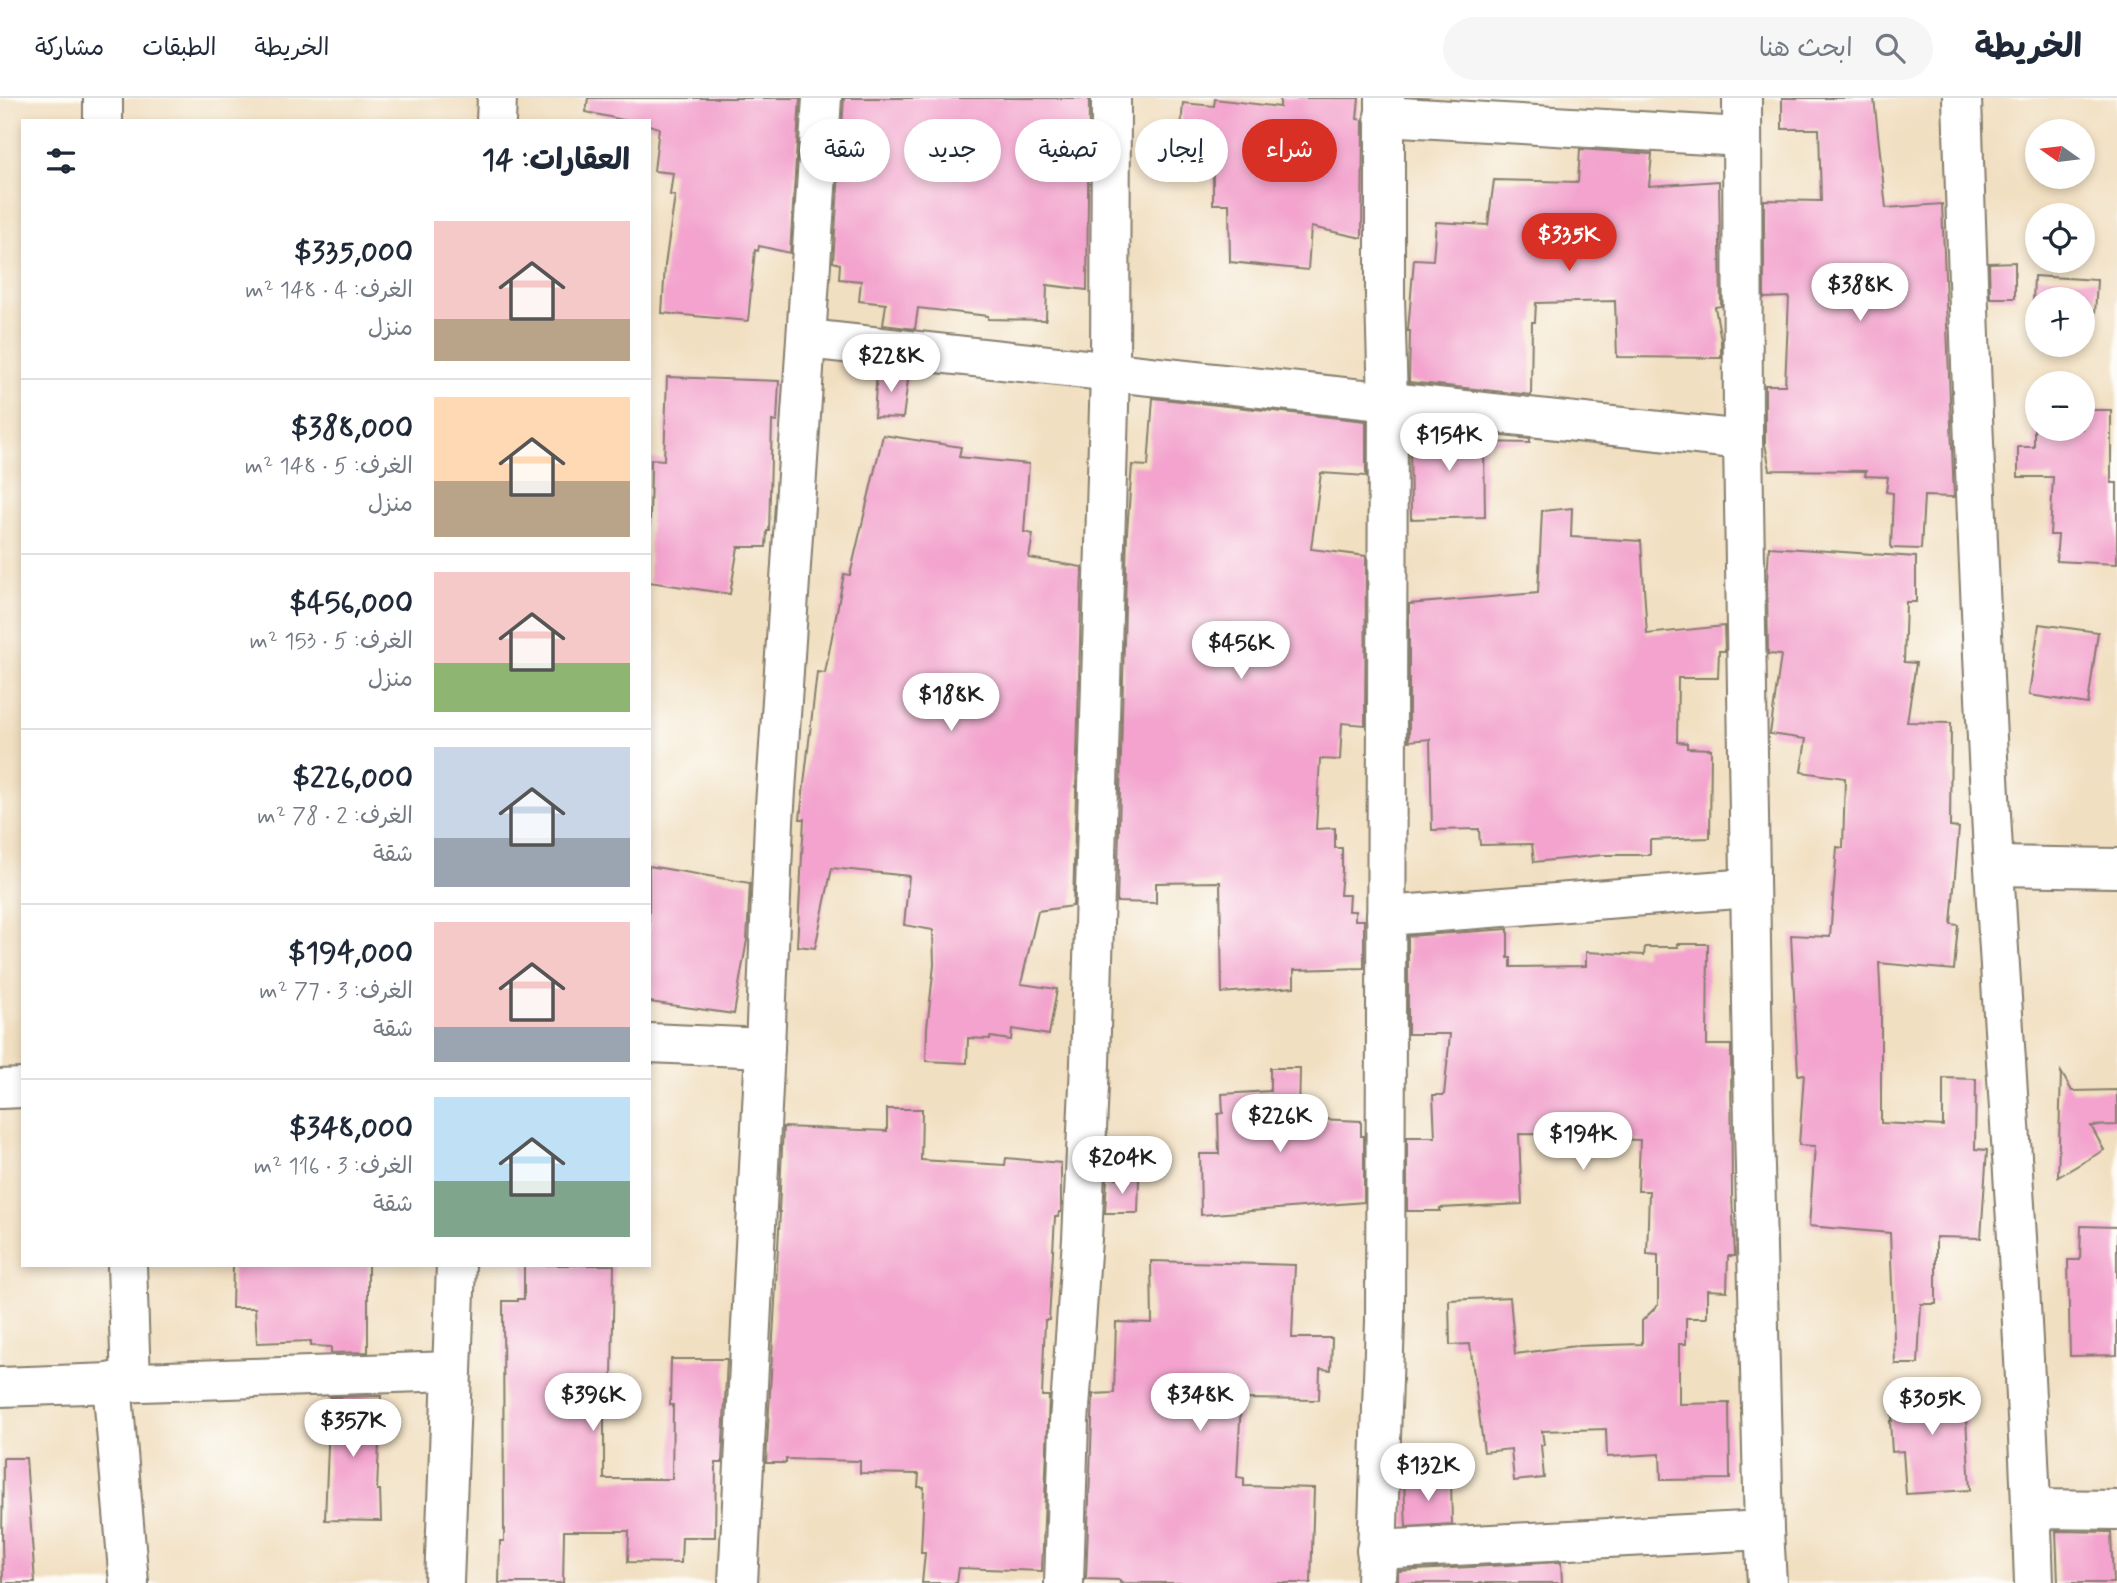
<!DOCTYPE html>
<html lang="ar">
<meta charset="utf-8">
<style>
body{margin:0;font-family:Mynerve,"Playpen Sans Arabic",sans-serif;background:#f6f6f7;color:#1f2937;direction:rtl;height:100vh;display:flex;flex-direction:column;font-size:26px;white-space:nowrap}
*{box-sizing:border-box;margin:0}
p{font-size:23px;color:#747a83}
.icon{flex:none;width:38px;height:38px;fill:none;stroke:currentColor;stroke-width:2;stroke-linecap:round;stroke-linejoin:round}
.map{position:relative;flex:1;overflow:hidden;direction:ltr}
.side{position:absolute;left:21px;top:21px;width:630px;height:1148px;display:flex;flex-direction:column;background:#fff;border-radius:0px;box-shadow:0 4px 10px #0003;direction:rtl}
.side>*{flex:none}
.hud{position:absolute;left:672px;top:21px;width:665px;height:63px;direction:rtl;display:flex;gap:14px}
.needle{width:46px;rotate:284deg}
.tools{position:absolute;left:2025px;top:21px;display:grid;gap:14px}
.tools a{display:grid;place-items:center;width:70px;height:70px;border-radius:50%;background:#fff;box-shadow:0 4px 10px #0003;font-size:35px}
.price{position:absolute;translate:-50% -60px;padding:0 16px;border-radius:24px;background:#fff;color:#222;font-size:23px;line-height:46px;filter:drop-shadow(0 2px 4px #0008)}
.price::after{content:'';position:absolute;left:50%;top:42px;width:21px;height:16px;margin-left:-10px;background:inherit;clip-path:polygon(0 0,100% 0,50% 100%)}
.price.selected{background:#d93025;color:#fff}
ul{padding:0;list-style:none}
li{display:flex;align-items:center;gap:21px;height:175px;padding:0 21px}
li+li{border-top:2px solid #e0e1e3}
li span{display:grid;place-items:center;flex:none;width:196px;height:140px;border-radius:0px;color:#555}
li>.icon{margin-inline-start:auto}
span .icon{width:84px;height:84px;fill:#fffc;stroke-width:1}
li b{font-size:30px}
h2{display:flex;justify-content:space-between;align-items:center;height:84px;padding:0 21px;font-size:30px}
.tag{padding:0 24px;border-radius:32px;background:#fff;box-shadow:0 4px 10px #0003;font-size:24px;line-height:63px}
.tag.selected{background:#d93025;color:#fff}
header{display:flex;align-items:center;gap:42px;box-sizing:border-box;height:98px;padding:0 35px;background:#fff;border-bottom:2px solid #e0e1e3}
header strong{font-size:33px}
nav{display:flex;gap:38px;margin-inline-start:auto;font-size:24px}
.search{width:490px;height:63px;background:#f6f6f7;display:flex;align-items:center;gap:18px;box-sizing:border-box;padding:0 24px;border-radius:38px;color:#747a83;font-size:26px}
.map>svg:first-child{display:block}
.building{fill:#f3a3cd}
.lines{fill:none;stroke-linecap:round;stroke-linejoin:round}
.minor-casing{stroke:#867e6e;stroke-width:42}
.minor{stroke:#fff;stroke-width:38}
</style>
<header>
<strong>الخريطة</strong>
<div class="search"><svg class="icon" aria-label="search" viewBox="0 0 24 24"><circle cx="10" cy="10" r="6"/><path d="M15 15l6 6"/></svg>ابحث هنا</div>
<nav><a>الخريطة</a><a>الطبقات</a><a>مشاركة</a></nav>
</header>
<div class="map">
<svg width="2117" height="1485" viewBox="0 0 2117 1485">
<rect width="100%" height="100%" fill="#fdfcf7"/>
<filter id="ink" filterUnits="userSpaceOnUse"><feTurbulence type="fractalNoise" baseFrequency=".0143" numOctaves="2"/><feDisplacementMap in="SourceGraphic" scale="14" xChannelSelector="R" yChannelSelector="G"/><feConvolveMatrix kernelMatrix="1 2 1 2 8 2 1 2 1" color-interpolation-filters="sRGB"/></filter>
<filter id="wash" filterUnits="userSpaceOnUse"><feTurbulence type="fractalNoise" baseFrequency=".00686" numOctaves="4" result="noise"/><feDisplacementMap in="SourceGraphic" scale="28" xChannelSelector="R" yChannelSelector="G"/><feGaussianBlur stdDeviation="1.57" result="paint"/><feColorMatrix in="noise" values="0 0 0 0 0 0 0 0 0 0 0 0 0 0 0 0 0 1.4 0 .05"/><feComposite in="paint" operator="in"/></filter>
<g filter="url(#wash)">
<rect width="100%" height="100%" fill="#f1dfc1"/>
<g id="blocks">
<g class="building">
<path d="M588,0H800L790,155L759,148L758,153L755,152L748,223L662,215L665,167L675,98L670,97L673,75L654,73L659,30L649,27V23H628L586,14Z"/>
<path d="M844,0H1089L1087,192L1047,187L1046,222L988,221V218L918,210L915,231L883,227L886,206L859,203L861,183L839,181L840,166L833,164Z"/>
<path d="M1280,0H1359L1357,21L1363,22L1362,140L1311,129L1308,172L1230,164L1229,106H1213V67L1207,66L1209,55L1179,53L1183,5L1214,8L1215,1L1280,9Z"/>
<path d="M1782,0H1874L1886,110L1942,106L1954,399L1924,398L1921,451L1891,450L1893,395L1886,394L1888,379L1865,378L1866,373L1770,372L1765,346V287H1785L1789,199L1764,200V102L1821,103L1819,31H1782Z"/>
<path d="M1580,51L1652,56L1649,88L1719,83L1721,208L1715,209L1721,242V260L1617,259L1615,203L1536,205L1535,224H1532L1531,297L1409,284L1410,233H1408L1414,161L1433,162L1436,124L1488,127L1494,82L1578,84Z"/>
<path d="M2015,164V200H1990L1989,165Z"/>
<path d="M2034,178L2097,182L2094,235L2082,234V201H2037V232H2032Z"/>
<path d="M877,271L909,274L903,320L874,319Z"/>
<path d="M667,279L779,283L777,324L772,323L769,433H767L766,449H738L730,496L649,484L651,361L664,362Z"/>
<path d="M1153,300L1366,323V378L1321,375L1311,451L1366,458L1365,627L1342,625L1340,662L1320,661L1316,731L1335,730V750H1342V772L1340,797H1349L1348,813H1355V822H1364V870L1294,872V889L1222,895L1220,784L1156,785V805L1117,804L1127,434L1132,367L1148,368Z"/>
<path d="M2034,312H2037V331H2082V312H2111V385H2117V466L2056,463L2058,437H2050L2053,379H2018V349H2034Z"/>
<path d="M1410,328L1530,341V345L1484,344L1485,419L1411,421Z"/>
<path d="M883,337L961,349L959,359L1029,366L1024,434L1033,436L1029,460L1082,469L1073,808L1038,813L1021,886L1057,891L1049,937L1012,931L1011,942L990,939V941L968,940L967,965L926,963L927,930L934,867L933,832L904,827L909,778L832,770L815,850L797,848L804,721H800L817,574L825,575L844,476L850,477Z"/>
<path d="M1572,410L1571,439L1641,443L1647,536L1724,528L1725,553H1719L1718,580H1678L1677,644L1687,645V650L1711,651L1710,740L1650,742V757H1603L1534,764L1532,746L1480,747L1479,731L1432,732L1430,641L1409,643V506L1538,495L1542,413Z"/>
<path d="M1769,449L1916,459V504H1906L1904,564L1916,565L1907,624L1951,625L1950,729L1959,730L1951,826L1958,827L1954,872L1879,865L1881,906V1025L1943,1028V980L1976,981L1975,1051L1987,1052L1981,1140L1936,1139V1206H1921L1918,1266H1895L1890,1135L1809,1128L1815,1048L1799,1047L1804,976L1798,977L1791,837L1830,839L1837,749L1843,750L1845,680L1801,674L1806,641L1770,636L1781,557L1768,556L1767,483Z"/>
<path d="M2039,526L2098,534L2088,606L2029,597Z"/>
<path d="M649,768L750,785L747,842L734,916L649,904Z"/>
<path d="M1508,831V860H1511V869L1586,868V854L1644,857L1645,849H1678L1677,846H1708L1707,947H1731L1732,1097L1735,1158H1728L1727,1193L1707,1192V1220H1686V1246H1679V1306L1729,1305L1730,1381L1661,1382L1660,1356L1607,1359L1606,1331L1542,1333L1544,1347H1541L1544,1380L1514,1383L1511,1351L1484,1354L1470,1246L1450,1247L1449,1202L1510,1199L1515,1256L1575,1248L1642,1246V1223L1658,1207V1157L1647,1156L1649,1093H1638L1640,1042L1609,1041V1037L1519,1036L1522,1106L1440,1110V1113H1407V1039H1435L1433,997H1444L1450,936H1408V838Z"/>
<path d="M1270,970H1300L1299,1020L1361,1023V1038H1364V1104L1201,1117L1200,1056H1219L1218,1016L1223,1015L1222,996L1270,993Z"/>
<path d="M2061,974L2072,993L2117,992V1027L2091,1028L2104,1052L2058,1079Z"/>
<path d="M887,1011H922L921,1062L1005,1067L1006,1060L1061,1065V1114H1059L1058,1119H1055L1049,1222H1045L1042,1298H1049L1042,1473L959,1470L957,1485H922L925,1455H921L924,1389H918L919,1376L860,1375V1363L786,1361V1365H766L780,1114H779L783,1029L887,1033Z"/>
<path d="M1107,1080H1139L1138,1115H1105Z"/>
<path d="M2081,1128L2117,1129V1257L2070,1258L2068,1162H2080Z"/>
<path d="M1151,1163L1295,1167L1292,1240H1332L1331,1272L1320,1271L1319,1302L1242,1301L1241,1303L1237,1379L1244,1380V1388L1314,1390L1311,1485H1120V1482L1086,1481L1093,1296L1114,1295L1116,1224L1152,1225Z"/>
<path d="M233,1167H368V1254L331,1255V1249L311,1248V1243L257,1245L255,1210H232Z"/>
<path d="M524,1167H614L612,1280H604V1381H672L673,1307H670L671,1261H727L722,1365H716L715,1439H682L681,1465L628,1464L629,1433H564L563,1485H499L500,1443H504L503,1203H518V1201H524Z"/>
<path d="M1964,1284L1970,1392L1906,1396L1903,1353L1892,1354L1890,1323H1892L1893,1289Z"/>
<path d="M381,1298L377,1392H380L381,1423L325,1422L330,1299Z"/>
<path d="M3,1360H26L35,1485H3L2,1444Z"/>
<path d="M1451,1381L1452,1426L1406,1429L1404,1383Z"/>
<path d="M2056,1433L2111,1434L2113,1485H2058Z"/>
<path d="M1561,1464L1562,1485H1398V1473Z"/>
</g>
</g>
</g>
<g filter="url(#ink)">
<use href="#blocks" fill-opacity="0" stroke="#867e6e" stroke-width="2"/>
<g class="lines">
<g class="minor-casing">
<g id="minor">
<path d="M103,0V23"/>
<path d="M1742,0L1743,342L1754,1029L1764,1432L1767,1485"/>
<path d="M1962,0C1970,256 1979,513 1994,769C2008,1008 2026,1246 2034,1485"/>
<path d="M1384,18L1742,39"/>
<path d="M496,23L497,0"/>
<path d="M807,241L1743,342"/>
<path d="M1994,768L2117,770"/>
<path d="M1386,818L1750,790"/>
<path d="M649,945L765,950"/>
<path d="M0,991L23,990"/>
<path d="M127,1167L131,1283"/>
<path d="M112,1284L129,1485"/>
<path d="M0,1289L451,1273"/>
<path d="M2032,1411L2117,1412"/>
<path d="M1376,1452L1764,1432"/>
<path d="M444,1485L456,1167"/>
<path d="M738,1485L765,950L774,723L822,0"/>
<path d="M1064,1485L1069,1324L1082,1141L1090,966L1110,274L1111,0"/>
<path d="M1376,1485L1385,1223L1388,305L1385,199V0"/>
</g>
</g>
<use href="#minor" class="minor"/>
</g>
</g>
</svg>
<div class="tools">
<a><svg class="needle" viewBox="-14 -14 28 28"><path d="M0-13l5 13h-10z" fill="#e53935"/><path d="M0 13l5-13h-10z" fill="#747a83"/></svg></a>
<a><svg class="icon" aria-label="locate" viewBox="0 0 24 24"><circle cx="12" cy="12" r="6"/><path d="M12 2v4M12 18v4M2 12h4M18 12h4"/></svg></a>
<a>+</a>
<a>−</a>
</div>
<b class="price selected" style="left:1569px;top:175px">$335K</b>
<b class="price" style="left:1860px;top:225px">$388K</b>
<b class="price" style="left:891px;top:296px">$228K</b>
<b class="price" style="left:1449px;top:375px">$154K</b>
<b class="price" style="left:1241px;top:583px">$456K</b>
<b class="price" style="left:951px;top:635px">$188K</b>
<b class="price" style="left:1280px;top:1056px">$226K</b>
<b class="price" style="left:1583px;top:1074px">$194K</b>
<b class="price" style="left:1122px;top:1098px">$204K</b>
<b class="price" style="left:593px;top:1335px">$396K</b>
<b class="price" style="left:1200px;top:1335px">$348K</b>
<b class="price" style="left:1932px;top:1339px">$305K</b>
<b class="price" style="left:353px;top:1361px">$357K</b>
<b class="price" style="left:1428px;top:1405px">$132K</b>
<div class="hud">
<a class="tag selected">شراء</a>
<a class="tag">إيجار</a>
<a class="tag">تصفية</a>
<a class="tag">جديد</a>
<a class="tag">شقة</a>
</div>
<section class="side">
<h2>العقارات: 14<svg class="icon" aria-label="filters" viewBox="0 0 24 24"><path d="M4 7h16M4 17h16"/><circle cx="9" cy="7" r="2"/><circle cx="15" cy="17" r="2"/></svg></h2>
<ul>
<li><span style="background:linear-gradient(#f6c9c9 70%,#b9a48a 0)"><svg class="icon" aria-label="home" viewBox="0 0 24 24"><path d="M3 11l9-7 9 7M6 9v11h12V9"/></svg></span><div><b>$335,000</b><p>الغرف: 4 · 148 m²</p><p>منزل</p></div></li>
<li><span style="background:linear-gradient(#ffd9b3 60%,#b9a48a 0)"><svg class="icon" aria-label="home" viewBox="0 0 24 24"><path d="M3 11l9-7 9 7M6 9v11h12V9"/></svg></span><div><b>$388,000</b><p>الغرف: 5 · 148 m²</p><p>منزل</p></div></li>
<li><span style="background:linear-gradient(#f6c9c9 65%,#8fb573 0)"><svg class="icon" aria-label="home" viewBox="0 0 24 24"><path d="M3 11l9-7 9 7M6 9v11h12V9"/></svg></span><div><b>$456,000</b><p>الغرف: 5 · 153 m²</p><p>منزل</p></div></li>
<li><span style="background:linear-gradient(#c9d6e8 65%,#9aa5b1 0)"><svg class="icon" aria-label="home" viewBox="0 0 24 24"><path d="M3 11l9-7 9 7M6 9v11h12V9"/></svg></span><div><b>$226,000</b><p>الغرف: 2 · 78 m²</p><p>شقة</p></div></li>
<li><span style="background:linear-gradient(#f6c9c9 75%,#9aa5b1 0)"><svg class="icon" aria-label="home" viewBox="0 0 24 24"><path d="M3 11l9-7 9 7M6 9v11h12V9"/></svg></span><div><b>$194,000</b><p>الغرف: 3 · 77 m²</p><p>شقة</p></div></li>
<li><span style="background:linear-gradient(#bfe0f5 60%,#7fa58c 0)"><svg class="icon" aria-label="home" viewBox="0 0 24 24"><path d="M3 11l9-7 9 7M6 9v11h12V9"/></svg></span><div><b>$348,000</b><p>الغرف: 3 · 116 m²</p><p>شقة</p></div></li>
</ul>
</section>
</div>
